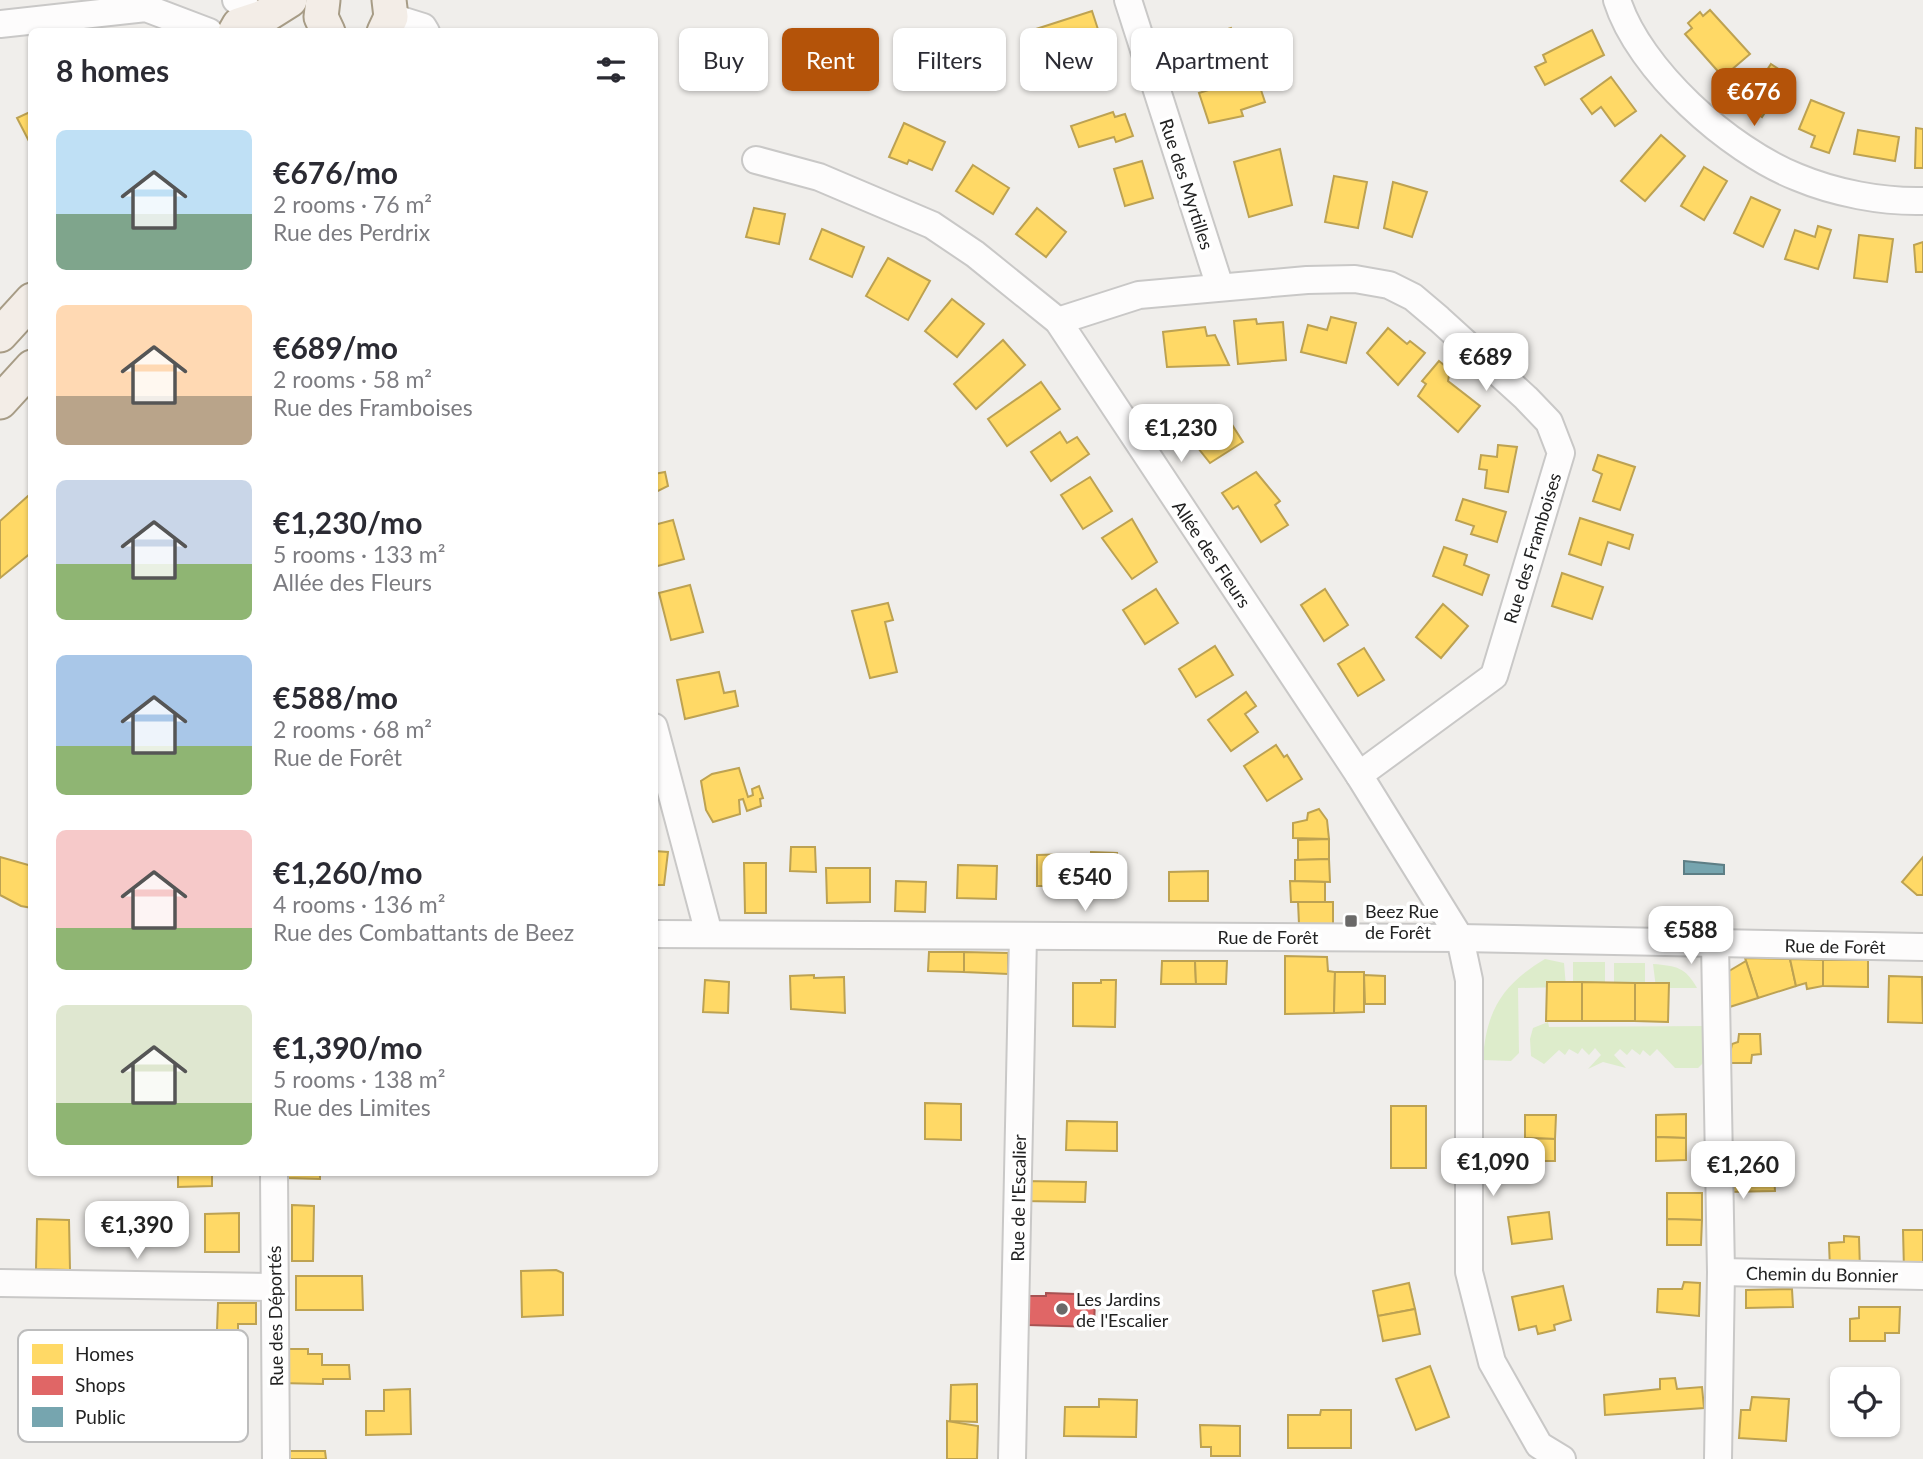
<!DOCTYPE html>
<meta charset="utf-8">
<style>
body{margin:0;font-family:Lato,sans-serif;background:#f2f2f3;color:#2b2b33;height:100vh;display:flex;flex-direction:column;font-size:26px;white-space:nowrap}
*{box-sizing:border-box;margin:0}
p{font-size:23px;color:#7c7c81}
.icon{flex:none;width:38px;height:38px;fill:none;stroke:currentColor;stroke-width:2;stroke-linecap:round;stroke-linejoin:round}
.map{position:relative;flex:1;overflow:hidden}
.side{position:absolute;left:28px;top:28px;width:630px;height:1148px;display:flex;flex-direction:column;background:#fff;border-radius:10px;box-shadow:0 2px 5px #0004}
.side>*{flex:none}
.banner{position:absolute;left:679px;top:28px;width:665px;height:63px;display:flex;gap:14px}
.tools{position:absolute;left:1830px;top:1367px;display:grid;gap:14px}
.tools a{display:grid;place-items:center;width:70px;height:70px;border-radius:10px;background:#fff;box-shadow:0 2px 5px #0004;font-size:35px}
.price{position:absolute;translate:-50% -60px;padding:0 16px;border-radius:14px;background:#fff;color:#222;font-size:23px;line-height:46px;filter:drop-shadow(0 2px 4px #0008)}
.price::after{content:'';position:absolute;left:50%;top:42px;width:21px;height:16px;margin-left:-10px;background:inherit;clip-path:polygon(0 0,100% 0,50% 100%)}
.price.active{background:#b45309;color:#fff}
ul{padding:0;list-style:none}
li{display:flex;align-items:center;gap:21px;height:175px;padding:0 28px}
li span{display:grid;place-items:center;flex:none;width:196px;height:140px;border-radius:10px;color:#555}
li>.icon{margin-inline-start:auto}
span .icon{width:84px;height:84px;fill:#fffc;stroke-width:1}
li b{font-size:30px}
h2{display:flex;justify-content:space-between;align-items:center;height:84px;padding:0 28px;font-size:30px}
.tag{padding:0 24px;border-radius:10px;background:#fff;box-shadow:0 2px 5px #0004;font-size:24px;line-height:63px}
.tag.active{background:#b45309;color:#fff}
.map>svg:first-child{display:block}
.grass{fill:#ddeccb}
.homes{fill:#ffd966;stroke:#bda252;stroke-width:2}
.shops{fill:#e06666;stroke:#a75252;stroke-width:2}
.public{fill:#76a5af;stroke:#5d7e85;stroke-width:2}
.lines{fill:none;stroke-linecap:round;stroke-linejoin:round}
.minor-casing{stroke:#c9c8c7;stroke-width:30}
.major-casing{stroke:#a79c86;stroke-width:37}
.minor{stroke:#fdfcfc;stroke-width:26}
.major{stroke:#f3ede7;stroke-width:33}
.poi-dot{fill:#6a6968;stroke:#fff;stroke-width:2.5}
.labels{text-anchor:middle;dominant-baseline:central;stroke-width:7;stroke-linejoin:round;paint-order:stroke}
.street-label{font-size:18px;fill:#222;stroke:#fff}
.poi-label{font-size:18px;fill:#222;stroke:#fff;text-anchor:start}
.key{fill:#fff;stroke:#bdbdbd;stroke-width:2}
.key-label{font-size:19px;fill:#222}
</style>
<div class="map">
<svg width="1923" height="1459" viewBox="0 0 1923 1459">
<rect width="100%" height="100%" fill="#f0eeeb"/>
<g class="grass">
<path d="M1545,959L1564,963L1566,987L1518,988L1519,1053L1511,1061L1483,1060C1486,1010 1503,984 1545,959Z"/>
<rect x="1573" y="962" width="32" height="25"/>
<rect x="1614" y="963" width="31" height="25"/>
<path d="M1653,964C1677,966 1685,967 1697,988H1656Z"/>
<path d="M1548,1022L1549,1027L1704,1026L1705,1061L1698,1068H1675L1657,1049L1650,1056L1643,1050L1640,1055L1632,1049L1627,1055L1620,1049L1614,1055L1626,1068L1603,1062L1588,1069L1601,1055L1595,1048L1589,1055L1582,1048L1578,1054L1569,1049L1565,1055L1559,1050L1544,1064L1531,1056L1530,1039L1533,1028Z"/>
</g>
<g class="homes">
<path d="M1710,10L1750,54L1723,77L1685,34L1692,28L1688,23L1700,12L1703,16Z"/>
<path d="M1092,11L1110,66L1086,74L1079,54L1047,65L1046,72L1033,30Z"/>
<path d="M1231,28L1241,58L1192,73L1183,43Z"/>
<path d="M1592,30L1604,55L1545,85L1535,67L1546,62L1543,55Z"/>
<path d="M1771,64L1789,76L1762,117L1744,105Z"/>
<path d="M1256,75L1265,102L1241,110L1243,116L1209,123L1199,93Z"/>
<path d="M1611,77L1636,111L1615,126L1601,107L1592,114L1581,99Z"/>
<path d="M1811,100L1844,113L1829,153L1811,147L1815,136L1799,129Z"/>
<path d="M32,111V147L17,118Z"/>
<path d="M1113,112L1115,117L1125,114L1133,136L1116,142L1114,137L1079,147L1071,126Z"/>
<path d="M904,123L945,142L932,170L909,160L907,164L889,157Z"/>
<path d="M1916,128L1923,129V168H1915Z"/>
<path d="M1858,130L1899,137L1895,161L1854,154Z"/>
<path d="M1661,135L1685,156L1645,201L1621,181Z"/>
<path d="M1280,149L1292,205L1249,217L1234,162Z"/>
<path d="M1142,161L1153,198L1125,206L1114,169Z"/>
<path d="M973,165L1009,188L993,214L956,191Z"/>
<path d="M1704,167L1727,181L1704,220L1681,206Z"/>
<path d="M1334,176L1367,182L1358,228L1325,222Z"/>
<path d="M1393,182L1427,192L1412,237L1384,228Z"/>
<path d="M1751,197L1780,210L1763,247L1734,233Z"/>
<path d="M754,208L785,214L779,244L746,237Z"/>
<path d="M1037,208L1066,232L1046,257L1016,234Z"/>
<path d="M1818,226L1831,230L1818,269L1785,259L1795,230L1815,237Z"/>
<path d="M822,229L864,247L852,277L810,259Z"/>
<path d="M1859,235L1893,239L1887,282L1854,278Z"/>
<path d="M1923,242V272H1916L1914,245Z"/>
<path d="M888,258L930,281L908,320L866,296Z"/>
<path d="M952,299L984,324L957,357L925,331Z"/>
<path d="M1331,317L1356,323L1346,363L1301,352L1308,325L1327,330Z"/>
<path d="M1256,319L1257,324L1283,322L1286,360L1238,364L1234,321Z"/>
<path d="M1205,327L1207,336L1215,335L1229,365L1167,367L1163,332Z"/>
<path d="M1388,328L1407,344L1410,341L1425,353L1398,385L1367,353Z"/>
<path d="M1003,340L1025,365L976,409L954,384Z"/>
<path d="M1439,361L1450,370L1448,381L1480,406L1458,432L1418,396L1426,384L1422,381Z"/>
<path d="M1041,382L1060,409L1007,446L988,419Z"/>
<path d="M1212,415L1219,427L1229,420L1243,442L1210,463L1186,433Z"/>
<path d="M1060,432L1067,443L1077,437L1089,454L1051,481L1031,452Z"/>
<path d="M1498,445L1517,447L1508,492L1485,488L1487,470L1479,469L1481,455L1497,457Z"/>
<path d="M1598,455L1635,467L1620,510L1593,501L1602,474L1593,470Z"/>
<path d="M665,472L668,486L654,493V474Z"/>
<path d="M1256,472L1280,501L1275,505L1288,525L1261,542L1238,506L1233,509L1222,493Z"/>
<path d="M1090,477L1112,511L1083,529L1061,495Z"/>
<path d="M28,496L32,501V552L0,578V521Z"/>
<path d="M1463,499L1506,512L1497,542L1471,534L1474,526L1456,520Z"/>
<path d="M1580,518L1633,535L1629,549L1608,542L1601,565L1569,554Z"/>
<path d="M1132,519L1157,562L1132,579L1102,538Z"/>
<path d="M673,520L684,559L654,567V525Z"/>
<path d="M1444,547L1467,555L1464,565L1489,575L1482,595L1433,576Z"/>
<path d="M1562,573L1603,587L1592,619L1552,606Z"/>
<path d="M690,585L703,632L671,640L659,593Z"/>
<path d="M1156,589L1178,623L1145,644L1123,610Z"/>
<path d="M1325,589L1348,625L1324,641L1301,605Z"/>
<path d="M888,603L893,620L885,622L897,672L870,678L852,611Z"/>
<path d="M1443,604L1468,626L1441,658L1416,637Z"/>
<path d="M1215,646L1233,675L1196,697L1179,669Z"/>
<path d="M1364,648L1384,680L1358,696L1338,664Z"/>
<path d="M719,672L724,693L735,691L738,706L685,719L677,680Z"/>
<path d="M1246,692L1256,706L1245,714L1258,732L1231,751L1208,720Z"/>
<path d="M1276,745L1284,757L1287,755L1302,779L1267,801L1244,766Z"/>
<path d="M739,768L748,797L753,795L752,789L759,786L763,798L760,799L761,806L747,811L743,799L739,800L740,814L713,822L706,810L701,781L712,774Z"/>
<path d="M1319,809L1327,820L1329,839L1293,838V823L1307,820L1308,813Z"/>
<path d="M1329,839V859L1298,860V840Z"/>
<path d="M791,847H815L816,872L790,871Z"/>
<path d="M654,851L668,852L664,885H654Z"/>
<path d="M1091,852L1117,853L1115,898L1090,897Z"/>
<path d="M1072,854V886H1037V855Z"/>
<path d="M0,857L32,866V908L21,906L0,895Z"/>
<path d="M1923,857V895H1917L1902,882Z"/>
<path d="M1329,859L1330,882L1295,881V860Z"/>
<path d="M744,863H766V913H745Z"/>
<path d="M958,865L997,866L996,899L957,898Z"/>
<path d="M826,868H870V902L827,903Z"/>
<path d="M1208,871V901H1169V872Z"/>
<path d="M896,881L926,882L925,912L895,911Z"/>
<path d="M1290,881L1325,882V902H1291Z"/>
<path d="M1298,902H1333V924H1299Z"/>
<path d="M929,952H964V972L928,971Z"/>
<path d="M964,952L1008,953V974L964,972Z"/>
<path d="M1285,956L1327,957L1328,971L1335,972L1334,1013L1285,1014Z"/>
<path d="M1745,958L1790,959L1796,986L1758,998Z"/>
<path d="M1790,959L1823,960V986L1807,989L1806,983L1796,986Z"/>
<path d="M1823,960H1868V987L1823,986Z"/>
<path d="M1162,961H1195L1196,984H1161Z"/>
<path d="M1195,961H1227L1226,984H1196Z"/>
<path d="M1746,961L1758,998L1723,1009L1724,974Z"/>
<path d="M1335,972H1364V1012L1334,1013Z"/>
<path d="M814,975V978L844,977L845,1013L791,1009L790,976Z"/>
<path d="M1364,975L1385,976V1004H1365Z"/>
<path d="M1889,976L1922,977L1923,1023L1888,1022Z"/>
<path d="M705,980L729,982L728,1013L703,1012Z"/>
<path d="M1101,980H1116L1115,1027L1073,1026V983H1101Z"/>
<path d="M1547,982H1582V1021H1546Z"/>
<path d="M1582,982L1635,983V1021H1582Z"/>
<path d="M1635,983H1669L1668,1022L1635,1021Z"/>
<path d="M1739,1034H1760L1761,1054L1752,1055L1751,1063H1728L1732,1044L1738,1042Z"/>
<path d="M925,1103L961,1104V1140L925,1139Z"/>
<rect x="1391" y="1106" width="35" height="62"/>
<path d="M1686,1114V1138L1656,1137V1115Z"/>
<path d="M1525,1115H1556L1555,1139L1525,1138Z"/>
<path d="M1067,1121L1117,1122V1151L1066,1150Z"/>
<path d="M1656,1137L1686,1138V1160L1656,1161Z"/>
<path d="M1525,1138L1555,1139V1161H1524Z"/>
<path d="M178,1172H212V1186L178,1187Z"/>
<path d="M286,1172H320V1179L286,1178Z"/>
<path d="M1726,1174H1774L1775,1191L1726,1192Z"/>
<path d="M1023,1181L1086,1182L1085,1202L1022,1201Z"/>
<path d="M1667,1193H1702V1220L1667,1219Z"/>
<path d="M292,1205L314,1206L313,1261H292Z"/>
<path d="M1549,1212L1552,1239L1512,1244L1508,1217Z"/>
<path d="M239,1213V1252H205V1214Z"/>
<path d="M37,1219L69,1220L70,1270L36,1269Z"/>
<path d="M1667,1219L1702,1220L1701,1245H1667Z"/>
<path d="M1903,1230H1923V1270H1904Z"/>
<path d="M1844,1236L1859,1237L1860,1270L1830,1269L1829,1243L1844,1242Z"/>
<path d="M556,1270L563,1273V1315L522,1317L521,1271Z"/>
<path d="M296,1276H362L363,1310H296Z"/>
<path d="M1684,1282L1700,1283L1699,1316L1657,1312L1658,1289H1682Z"/>
<path d="M1409,1283L1415,1309L1378,1316L1373,1291Z"/>
<path d="M1563,1286L1571,1320L1554,1325L1555,1330L1538,1334L1536,1326L1519,1330L1512,1297Z"/>
<path d="M1792,1289L1793,1307L1746,1308V1290Z"/>
<path d="M218,1303H256V1324H238V1330H217Z"/>
<path d="M1859,1307H1900L1899,1333H1885V1341H1850V1319L1859,1318Z"/>
<path d="M1415,1309L1420,1334L1383,1341L1378,1316Z"/>
<path d="M280,1349H308V1354H322V1365H349L350,1379H323V1384L280,1383Z"/>
<path d="M1430,1366L1449,1417L1416,1430L1396,1379Z"/>
<path d="M1675,1378L1677,1389L1702,1387L1704,1408L1605,1415L1604,1395L1660,1389V1379Z"/>
<path d="M977,1384V1422L950,1421L951,1385Z"/>
<path d="M410,1389L411,1434L366,1435V1411H384V1390Z"/>
<path d="M1752,1397L1789,1399L1786,1441L1739,1438L1741,1410H1750Z"/>
<path d="M1099,1399L1137,1400L1136,1437L1064,1436L1065,1407H1099Z"/>
<path d="M1321,1410H1351V1448H1288V1415H1320Z"/>
<path d="M947,1421L978,1426L977,1459H947Z"/>
<path d="M1200,1425L1240,1426V1456H1211V1447H1201Z"/>
<path d="M282,1451H325L326,1459H282Z"/>
</g>
<path class="shops" d="M1046,1293L1075,1294V1298L1095,1299L1094,1327L1028,1325L1029,1296H1046Z"/>
<path class="public" d="M1684,861L1724,865V874H1684Z"/>
<g class="lines">
<g class="minor-casing">
<g id="minor">
<path d="M236,0L257,17"/>
<path d="M1128,0L1220,287"/>
<path d="M1617,0C1639,70 1729,150 1797,177C1835,193 1882,202 1923,201"/>
<path d="M391,17L423,27L426,32"/>
<path d="M0,24L146,8L209,32"/>
<path d="M756,160L819,177L932,225L975,254L1058,321L1359,775L1460,938L1469,980V1272L1492,1362L1539,1445L1562,1459"/>
<path d="M1058,321L1139,295L1307,280L1355,279L1389,285L1413,297L1439,319L1526,398L1549,422L1561,453L1494,676L1359,775"/>
<path d="M654,727L709,934"/>
<path d="M654,934L1460,938L1923,947"/>
<path d="M1715,943L1721,1272L1718,1459"/>
<path d="M274,1172L276,1459"/>
<path d="M1721,1272L1923,1276"/>
<path d="M0,1283L274,1287"/>
<path d="M1012,1459L1023,936"/>
</g>
</g>
<g class="major-casing">
<g id="major">
<path d="M323,0L321,17L328,32"/>
<path d="M235,32L239,25L263,17L290,0"/>
<path d="M384,32L391,17L389,0"/>
<path d="M0,335L32,300"/>
<path d="M0,402L32,367"/>
</g>
</g>
<use href="#minor" class="minor"/>
<use href="#major" class="major"/>
</g>
<g class="poi-dot">
<rect x="1344" y="914" width="14" height="14" rx="3.5"/>
<circle cx="1062" cy="1309" r="7"/>
</g>
<g class="labels">
<g class="street-label">
<text transform="translate(1187 184) rotate(72)">Rue des Myrtilles</text>
<text transform="translate(1532 548) rotate(-73)">Rue des Framboises</text>
<text transform="translate(1212 554) rotate(56)">Allée des Fleurs</text>
<text x="1268" y="937">Rue de Forêt</text>
<text transform="translate(1835 946) rotate(1)">Rue de Forêt</text>
<text transform="translate(1018 1198) rotate(-89)">Rue de l'Escalier</text>
<text transform="translate(1822 1274) rotate(1)">Chemin du Bonnier</text>
<text transform="translate(275 1316) rotate(-91)">Rue des Déportés</text>
</g>
<g class="poi-label">
<text x="1365" y="911">Beez Rue<tspan x="1365" dy="21">de Forêt</tspan></text>
<text x="1076" y="1299">Les Jardins<tspan x="1076" dy="21">de l'Escalier</tspan></text>
</g>
</g>
<rect x="18" y="1330" width="230" height="112" rx="10" class="key"/>
<rect x="32" y="1344" width="31" height="20" fill="#ffd966"/>
<rect x="32" y="1376" width="31" height="19" fill="#e06666"/>
<rect x="32" y="1407" width="31" height="20" fill="#76a5af"/>
<g class="key-label">
<text x="75" y="1361">Homes</text>
<text x="75" y="1392">Shops</text>
<text x="75" y="1424">Public</text>
</g>
</svg>
<div class="tools">
<a><svg class="icon" aria-label="locate" viewBox="0 0 24 24"><circle cx="12" cy="12" r="6"/><path d="M12 2v4M12 18v4M2 12h4M18 12h4"/></svg></a>
</div>
<b class="price active" style="left:1754px;top:128px">€676</b>
<b class="price" style="left:1486px;top:393px">€689</b>
<b class="price" style="left:1181px;top:464px">€1,230</b>
<b class="price" style="left:1085px;top:913px">€540</b>
<b class="price" style="left:1691px;top:966px">€588</b>
<b class="price" style="left:1493px;top:1198px">€1,090</b>
<b class="price" style="left:1743px;top:1201px">€1,260</b>
<b class="price" style="left:137px;top:1261px">€1,390</b>
<div class="banner">
<a class="tag">Buy</a>
<a class="tag active">Rent</a>
<a class="tag">Filters</a>
<a class="tag">New</a>
<a class="tag">Apartment</a>
</div>
<section class="side">
<h2>8 homes<svg class="icon" aria-label="filters" viewBox="0 0 24 24"><path d="M4 7h16M4 17h16"/><circle cx="9" cy="7" r="2"/><circle cx="15" cy="17" r="2"/></svg></h2>
<ul>
<li><span style="background:linear-gradient(#bfe0f5 60%,#7fa58c 0)"><svg class="icon" aria-label="home" viewBox="0 0 24 24"><path d="M3 11l9-7 9 7M6 9v11h12V9"/></svg></span><div><b>€676/mo</b><p>2 rooms · 76 m²</p><p>Rue des Perdrix</p></div></li>
<li><span style="background:linear-gradient(#ffd9b3 65%,#b9a48a 0)"><svg class="icon" aria-label="home" viewBox="0 0 24 24"><path d="M3 11l9-7 9 7M6 9v11h12V9"/></svg></span><div><b>€689/mo</b><p>2 rooms · 58 m²</p><p>Rue des Framboises</p></div></li>
<li><span style="background:linear-gradient(#c9d6e8 60%,#8fb573 0)"><svg class="icon" aria-label="home" viewBox="0 0 24 24"><path d="M3 11l9-7 9 7M6 9v11h12V9"/></svg></span><div><b>€1,230/mo</b><p>5 rooms · 133 m²</p><p>Allée des Fleurs</p></div></li>
<li><span style="background:linear-gradient(#a9c7e8 65%,#8fb573 0)"><svg class="icon" aria-label="home" viewBox="0 0 24 24"><path d="M3 11l9-7 9 7M6 9v11h12V9"/></svg></span><div><b>€588/mo</b><p>2 rooms · 68 m²</p><p>Rue de Forêt</p></div></li>
<li><span style="background:linear-gradient(#f6c9c9 70%,#8fb573 0)"><svg class="icon" aria-label="home" viewBox="0 0 24 24"><path d="M3 11l9-7 9 7M6 9v11h12V9"/></svg></span><div><b>€1,260/mo</b><p>4 rooms · 136 m²</p><p>Rue des Combattants de Beez</p></div></li>
<li><span style="background:linear-gradient(#dfe7d0 70%,#8fb573 0)"><svg class="icon" aria-label="home" viewBox="0 0 24 24"><path d="M3 11l9-7 9 7M6 9v11h12V9"/></svg></span><div><b>€1,390/mo</b><p>5 rooms · 138 m²</p><p>Rue des Limites</p></div></li>
</ul>
</section>
</div>
